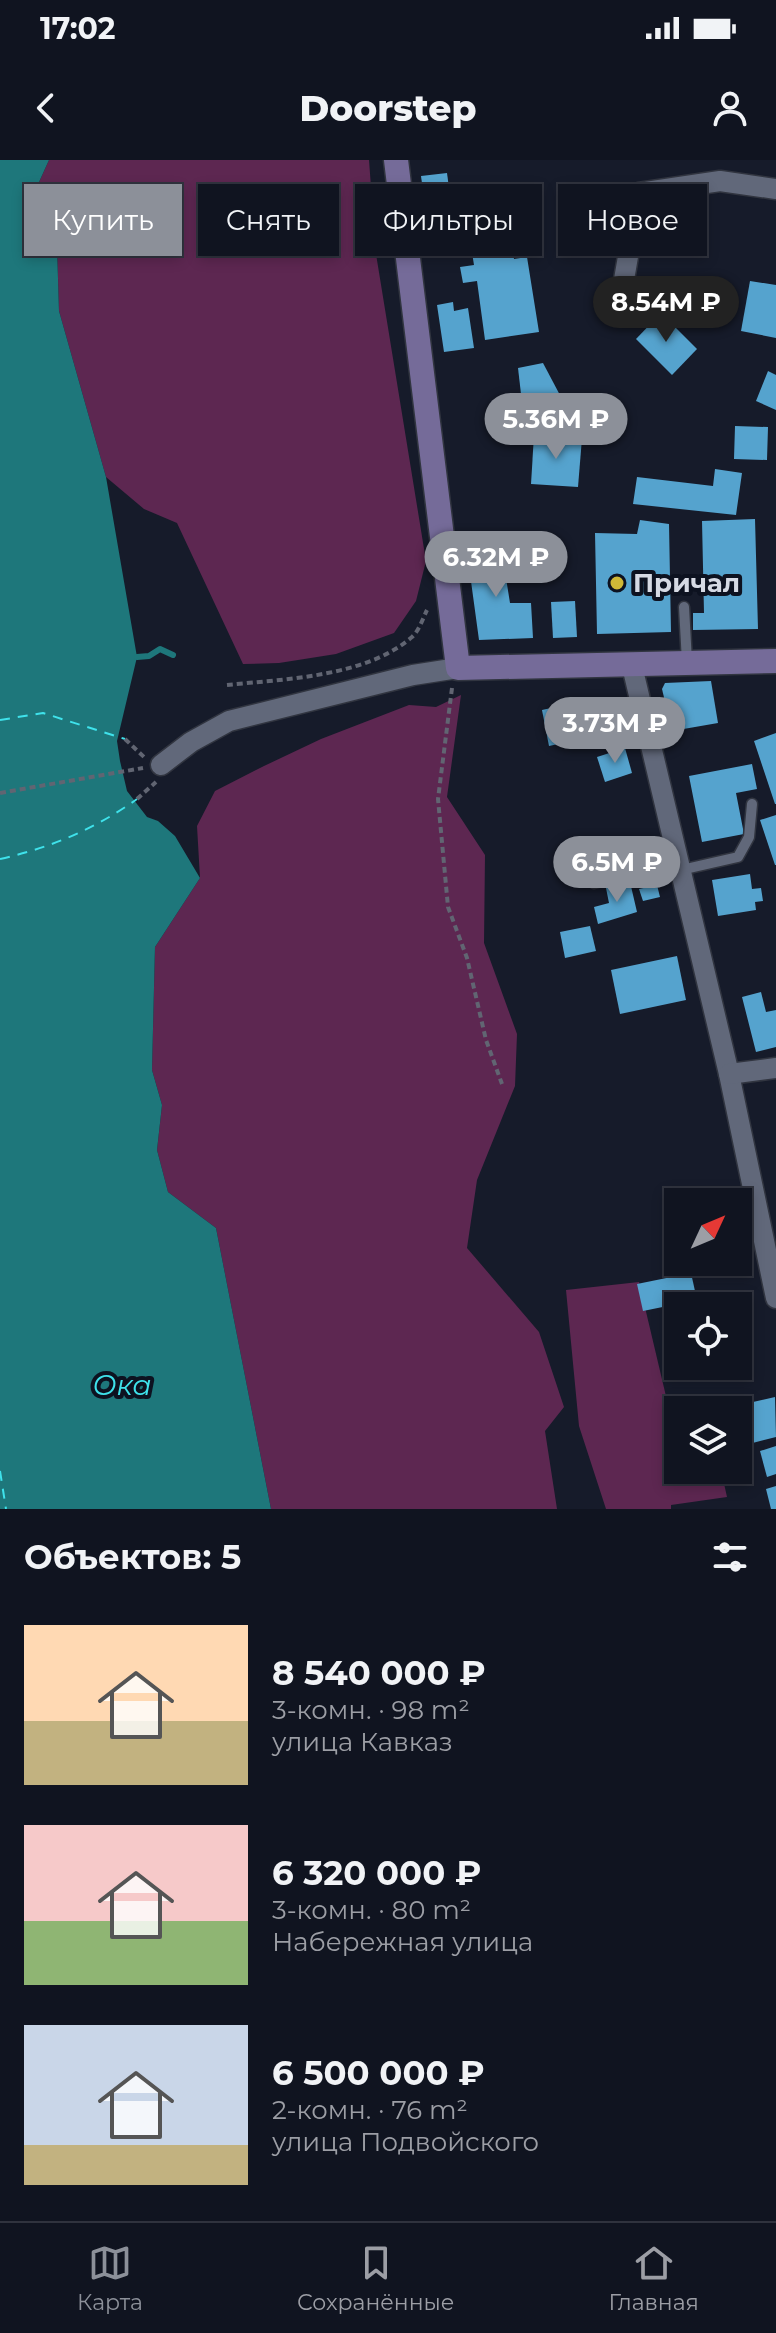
<!DOCTYPE html>
<html lang="ru">
<meta charset="utf-8">
<style>
body{margin:0;font-family:Montserrat,sans-serif;background:#191d29;color:#f1f3f6;height:100vh;display:flex;flex-direction:column;font-size:30px;white-space:nowrap}
*{box-sizing:border-box;margin:0}
p{font-size:26px;color:#9c9ea5}
.icon{flex:none;width:44px;height:44px;fill:none;stroke:currentColor;stroke-width:2;stroke-linecap:round;stroke-linejoin:round}
.map{position:relative;height:1349px;overflow:hidden}
.drawer{display:flex;flex-direction:column;background:#101420;flex:1}
.drawer>*{flex:none}
.hud{position:absolute;left:24px;top:24px;width:728px;height:72px;display:flex;gap:16px}
.needle{width:52px;rotate:46deg}
.tools{position:absolute;left:664px;top:1028px;display:grid;gap:16px}
.tools a{display:grid;place-items:center;width:88px;height:88px;border-radius:0px;background:#101420;box-shadow:0 4px 12px #0003,0 0 0 2px #30333e;font-size:40px}
.price{position:absolute;translate:-50% -68px;padding:0 18px;border-radius:28px;background:#8c9099;color:#fff;font-size:26px;line-height:52px;filter:drop-shadow(0 2px 4px #0008)}
.price::after{content:'';position:absolute;left:50%;top:48px;width:24px;height:18px;margin-left:-12px;background:inherit;clip-path:polygon(0 0,100% 0,50% 100%)}
.price.active{background:#222;color:#fff}
ul{padding:0;list-style:none}
li{display:flex;align-items:center;gap:24px;height:200px;padding:0 24px}
li span{display:grid;place-items:center;flex:none;width:224px;height:160px;border-radius:0px;color:#555}
li>.icon{margin-inline-start:auto}
span .icon{width:96px;height:96px;fill:#fffc;stroke-width:1}
li b{font-size:34px}
h2{display:flex;justify-content:space-between;align-items:center;height:96px;padding:0 24px;font-size:34px}
.tag{padding:0 28px;border-radius:0px;background:#101420;box-shadow:0 4px 12px #0003,0 0 0 2px #30333e;font-size:28px;line-height:72px}
.tag.active{background:#8c9099;color:#fff}
.status{display:flex;justify-content:space-between;align-items:center;height:56px;padding:0 40px;background:#101420;direction:ltr}
.status svg{height:22px;fill:currentColor}
header{display:flex;justify-content:space-between;align-items:center;height:104px;padding:0 24px;background:#101420;font-size:36px;font-weight:800}
.menu{display:flex;justify-content:space-around;align-items:center;height:112px;border-top:2px solid #30333e;background:#101420;font-size:22px;color:#9c9ea5}
.menu a{display:grid;justify-items:center;gap:4px}
.menu .active{color:#8c9099}
.map>svg:first-child{display:block}
.green{fill:#5d2751}
.water{fill:#1e777b}
.lines{fill:none;stroke-linecap:round;stroke-linejoin:round}
.stream{stroke:#1e777b;stroke-width:6}
.ferry{stroke:#3fe2eb;stroke-width:2;stroke-dasharray:10 8;stroke-linecap:butt}
.building{fill:#55a3ce}
.lane-casing{stroke:#313540;stroke-width:13}
.street-casing{stroke:#313540;stroke-width:23}
.secondary-casing{stroke:#313540;stroke-width:27}
.path{stroke:#616572;stroke-width:4;stroke-dasharray:6 4;stroke-linecap:butt}
.lane{stroke:#61687a;stroke-width:10}
.street{stroke:#61687a;stroke-width:20}
.secondary{stroke:#756b99;stroke-width:24}
.poi-dot{fill:#cfb837;stroke:#0d1220;stroke-width:3}
.labels{text-anchor:middle;dominant-baseline:central;stroke-width:8;stroke-linejoin:round;paint-order:stroke}
.poi-label{font-size:26px;font-weight:bold;fill:#d6dae4;stroke:#0d1220;text-anchor:start}
.water-label{font-size:28px;font-style:italic;fill:#3fe2eb;stroke:#0d1220}
</style>
<div class="status"><b>17:02</b><svg viewBox="0 0 49 12"><path d="M0 12V9h3v3zM5 12V6h3v6zM10 12V3h3v9zM15 12V0h3v12zM26 1h20v11H26zM47 4h2v5h-2z"/></svg></div>
<header><svg class="icon" aria-label="back" viewBox="0 0 24 24"><path d="M15 5l-7 7 7 7"/></svg>Doorstep<svg class="icon" aria-label="person" viewBox="0 0 24 24"><circle cx="12" cy="8" r="4"/><path d="M4 21q1-7 8-7t8 7"/></svg></header>
<div class="map">
<svg width="776" height="1349" viewBox="0 0 776 1349">
<rect width="100%" height="100%" fill="#161b2a"/>
<g class="green">
<path d="M49,0H369L376,94L426,401L416,441L394,473L336,494L279,503L243,504L177,363L144,349L106,317L59,151L57,86L38,53L35,31Z"/>
<path d="M461,535L447,637L485,695L484,783L517,874L515,926L477,1020L467,1088L539,1172L564,1247L545,1271L557,1349H271L216,1068L168,1032L157,990L162,945L152,910L155,787L200,718L197,666L215,631L264,606L321,579L409,545L436,547Z"/>
<path d="M639,1122L678,1287V1310H721L727,1337L671,1345V1349H606L579,1266L566,1130Z"/>
</g>
<path class="water" d="M0,0H49L35,31L38,52L57,86L59,151L106,317L137,497L117,581L120,601L127,631L147,657L158,661L175,676L200,718L155,787L152,910L162,945L157,990L168,1032L216,1068L271,1349H0Z"/>
<g class="lines">
<path class="stream" d="M137,497L149,496L160,489L173,495"/>
<g class="ferry">
<path d="M0,560L43,553L125,579"/>
<path d="M0,699C50,688 95,669 137,639"/>
<path d="M0,1311L6,1349"/>
</g>
</g>
<g class="building">
<path d="M447,13L453,58L427,61L421,16Z"/>
<path d="M502,24L514,99L527,97L539,172L485,180L477,121L463,123L460,107L474,105L462,30Z"/>
<path d="M674,42L708,44L707,93L673,92Z"/>
<path d="M750,121L776,125V178L741,171Z"/>
<path d="M453,142L454,151L468,148L474,188L444,192L437,145Z"/>
<path d="M661,153L697,189L672,215L636,179Z"/>
<path d="M543,203L571,256L524,260L518,208Z"/>
<path d="M768,211L776,215V250L756,241Z"/>
<path d="M735,266L768,267L767,300L734,299Z"/>
<path d="M534,275L582,278L578,327L531,324Z"/>
<path d="M715,309L742,313L736,355L633,344L637,317L713,326Z"/>
<path d="M755,359L758,469L693,470V453H704L702,361Z"/>
<path d="M640,360L669,364L671,472L597,474L595,373L637,374Z"/>
<path d="M501,387L510,443H531L533,478L479,480L467,392Z"/>
<path d="M575,441L577,477L553,478L551,442Z"/>
<path d="M711,521L718,563L672,571L662,529L665,523Z"/>
<path d="M597,538L605,574L549,586L542,550Z"/>
<path d="M776,573V644H775L754,581Z"/>
<path d="M625,588L632,613L605,622L597,597Z"/>
<path d="M752,604L757,629L736,633L744,674L702,682L689,616Z"/>
<path d="M776,655V705H775L760,660Z"/>
<path d="M750,714L752,729L761,728L763,741L755,742L756,750L718,756L712,720Z"/>
<path d="M630,722L637,752L598,764L594,747L609,743L606,728Z"/>
<path d="M657,725L660,737L643,741L639,729Z"/>
<path d="M590,766L596,791L565,798L560,772Z"/>
<path d="M677,796L686,840L620,854L611,810Z"/>
<path d="M761,832L766,852L776,850V887L756,892L742,837Z"/>
<path d="M738,1074L744,1095L738,1097Z"/>
<path d="M691,1113L697,1140L643,1151L637,1124Z"/>
<path d="M741,1139L748,1170L738,1173V1146L719,1145Z"/>
<path d="M775,1237L776,1277L741,1286L738,1250H732L731,1247Z"/>
<path d="M776,1286V1314L767,1317L760,1291Z"/>
<path d="M776,1326V1349H771L766,1329Z"/>
</g>
<g class="lines">
<g class="lane-casing">
<g id="lane">
<path d="M406,81L459,74"/>
<path d="M684,447L687,502"/>
<path d="M681,710L738,697L749,677L752,644"/>
<path d="M594,723L679,702"/>
</g>
</g>
<g class="street-casing">
<g id="street">
<path d="M621,137L639,33L720,21L776,29"/>
<path d="M632,506L729,914L776,1138"/>
<path d="M161,605L191,582L229,561L413,515L458,508"/>
<path d="M729,914L776,908"/>
</g>
</g>
<g class="secondary-casing">
<path id="secondary" d="M396,0L458,508L776,501"/>
</g>
<g class="path">
<path d="M227,525C285,519 366,517 412,477C419,471 423,458 427,450"/>
<path d="M452,528L438,639L448,747L467,798L486,880L502,924"/>
<path d="M125,579L144,597"/>
<path d="M0,633L143,608"/>
<path d="M137,639L156,622"/>
</g>
<use href="#lane" class="lane"/>
<use href="#street" class="street"/>
<use href="#secondary" class="secondary"/>
</g>
<circle class="poi-dot" cx="617" cy="423" r="8"/>
<g class="labels">
<g class="poi-label">
<text x="633" y="423">Причал</text>
</g>
<g class="water-label">
<text x="122" y="1225">Ока</text>
</g>
</g>
</svg>
<div class="tools">
<a><svg class="needle" viewBox="-14 -14 28 28"><path d="M0-13l5 13h-10z" fill="#e53935"/><path d="M0 13l5-13h-10z" fill="#9c9ea5"/></svg></a>
<a><svg class="icon" aria-label="locate" viewBox="0 0 24 24"><circle cx="12" cy="12" r="6"/><path d="M12 2v4M12 18v4M2 12h4M18 12h4"/></svg></a>
<a><svg class="icon" aria-label="layers" viewBox="0 0 24 24"><path d="M12 4l9 5-9 5-9-5zM3 14l9 5 9-5"/></svg></a>
</div>
<b class="price active" style="left:666px;top:184px">8.54M ₽</b>
<b class="price" style="left:556px;top:301px">5.36M ₽</b>
<b class="price" style="left:496px;top:439px">6.32M ₽</b>
<b class="price" style="left:615px;top:605px">3.73M ₽</b>
<b class="price" style="left:617px;top:744px">6.5M ₽</b>
<div class="hud">
<a class="tag active">Купить</a>
<a class="tag">Снять</a>
<a class="tag">Фильтры</a>
<a class="tag">Новое</a>
</div>
</div>
<section class="drawer">
<h2>Объектов: 5<svg class="icon" aria-label="filters" viewBox="0 0 24 24"><path d="M4 7h16M4 17h16"/><circle cx="9" cy="7" r="2"/><circle cx="15" cy="17" r="2"/></svg></h2>
<ul>
<li><span style="background:linear-gradient(#ffd9b3 60%,#c2b280 0)"><svg class="icon" aria-label="home" viewBox="0 0 24 24"><path d="M3 11l9-7 9 7M6 9v11h12V9"/></svg></span><div><b>8 540 000 ₽</b><p>3-комн. · 98 m²</p><p>улица Кавказ</p></div></li>
<li><span style="background:linear-gradient(#f6c9c9 60%,#8fb573 0)"><svg class="icon" aria-label="home" viewBox="0 0 24 24"><path d="M3 11l9-7 9 7M6 9v11h12V9"/></svg></span><div><b>6 320 000 ₽</b><p>3-комн. · 80 m²</p><p>Набережная улица</p></div></li>
<li><span style="background:linear-gradient(#c9d6e8 75%,#c2b280 0)"><svg class="icon" aria-label="home" viewBox="0 0 24 24"><path d="M3 11l9-7 9 7M6 9v11h12V9"/></svg></span><div><b>6 500 000 ₽</b><p>2-комн. · 76 m²</p><p>улица Подвойского</p></div></li>
</ul>
</section>
<nav class="menu">
<a class="active"><svg class="icon" aria-label="map" viewBox="0 0 24 24"><path d="M3 6l6-2 6 2 6-2v14l-6 2-6-2-6 2zM9 4v14M15 6v14"/></svg>Карта</a>
<a><svg class="icon" aria-label="saved" viewBox="0 0 24 24"><path d="M7 4h10v16l-5-4-5 4z"/></svg>Сохранённые</a>
<a><svg class="icon" aria-label="home" viewBox="0 0 24 24"><path d="M3 11l9-7 9 7M6 9v11h12V9"/></svg>Главная</a>
</nav>
